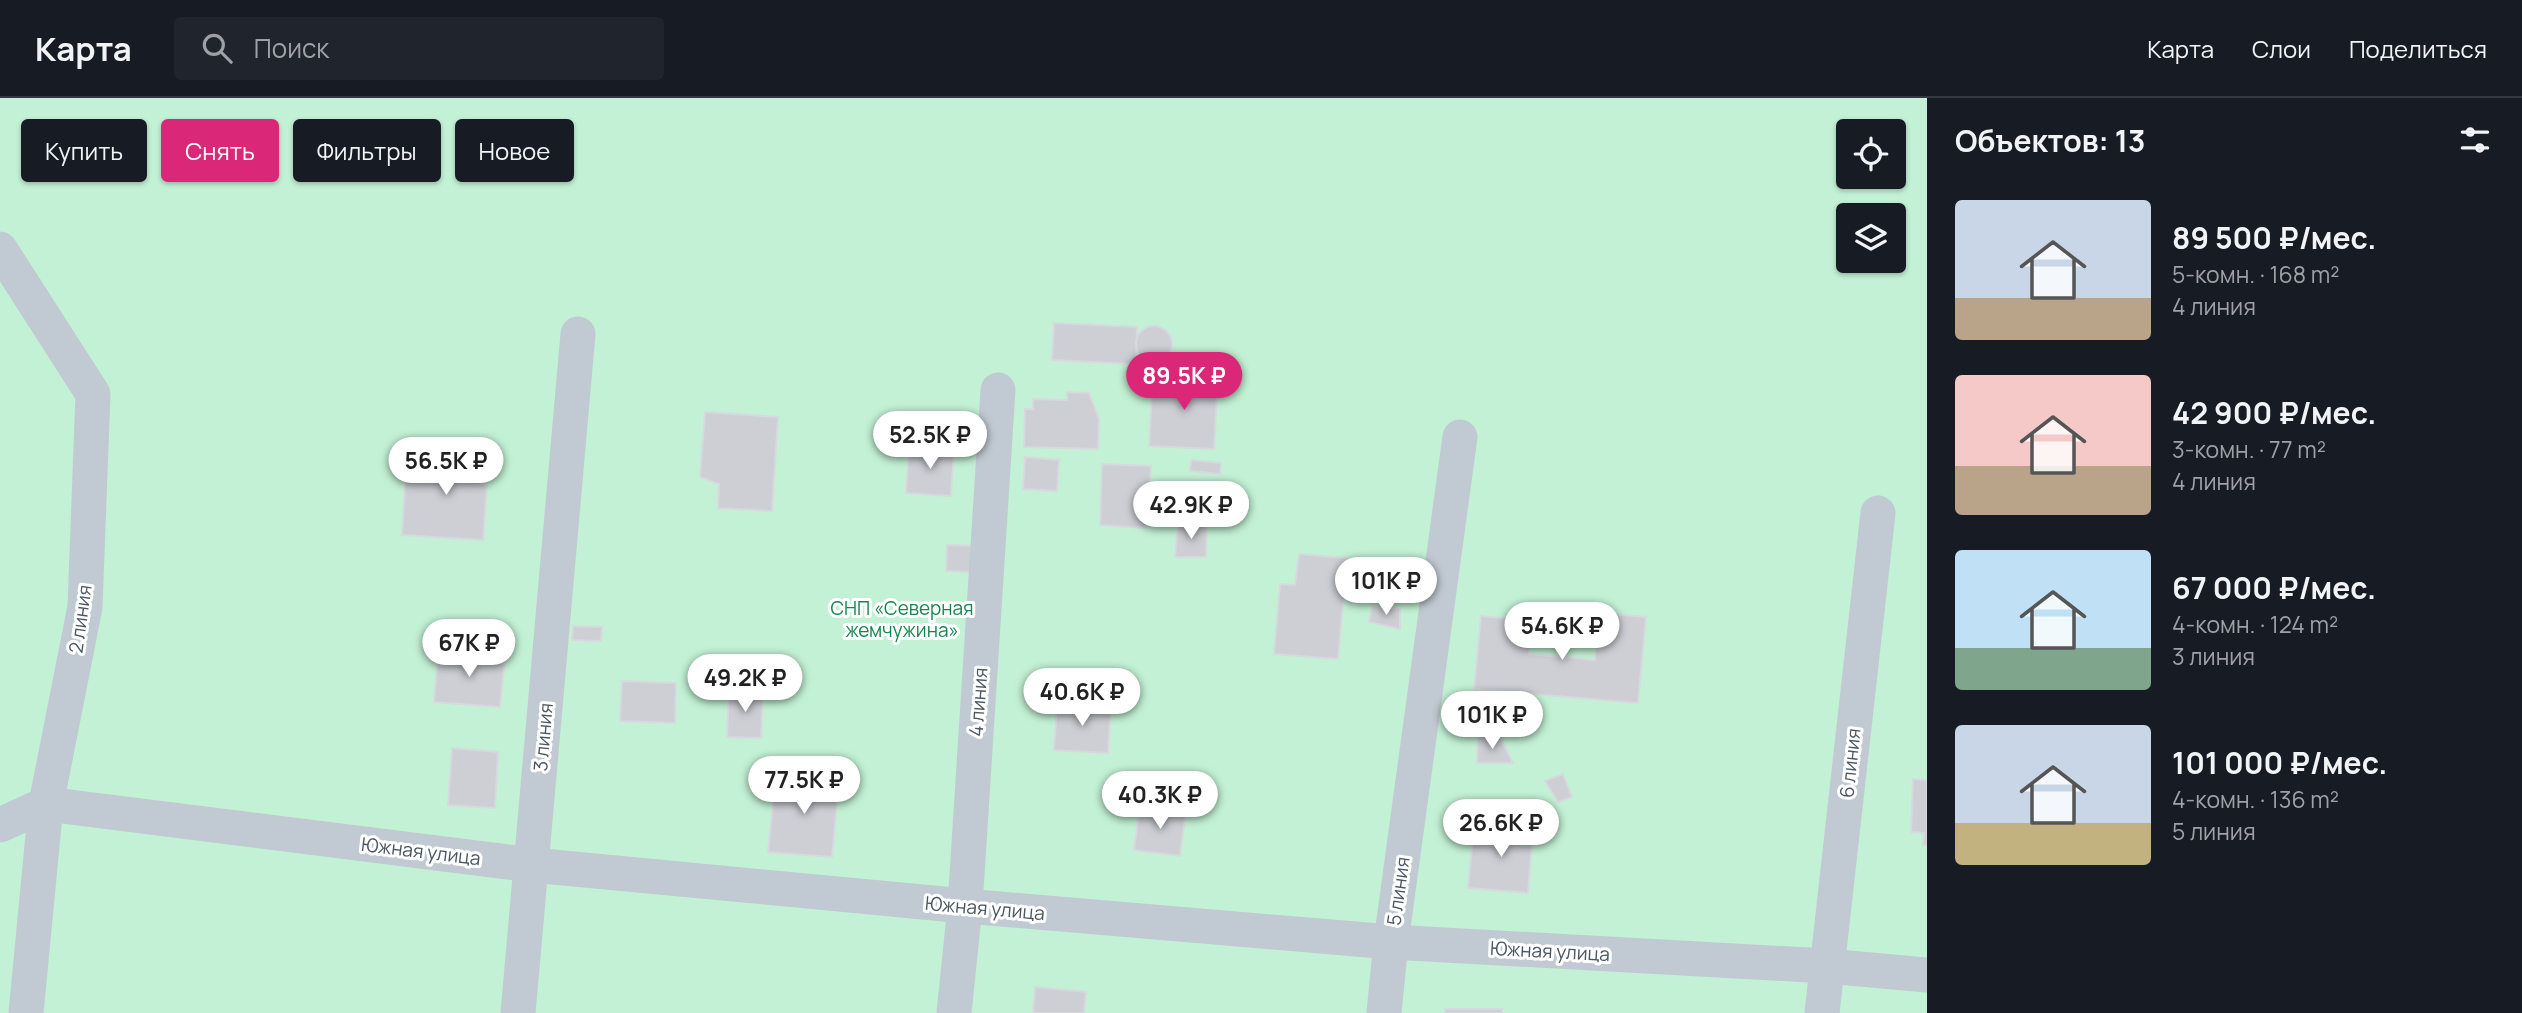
<!DOCTYPE html>
<html lang="ru">
<meta charset="utf-8">
<style>
body{margin:0;font-family:Manrope,sans-serif;background:#20242c;color:#f1f3f6;height:100vh;display:flex;flex-direction:column;font-size:26px;white-space:nowrap}
*{box-sizing:border-box;margin:0}
p{font-size:23px;color:#9ea1a6}
.icon{flex:none;width:38px;height:38px;fill:none;stroke:currentColor;stroke-width:2;stroke-linecap:round;stroke-linejoin:round}
.map{position:relative;flex:1;overflow:hidden}
.drawer{display:flex;flex-direction:column;background:#171b24;width:595px}
.drawer>*{flex:none}
.top-card{position:absolute;left:21px;top:21px;width:665px;height:63px;display:flex;gap:14px}
.controls{position:absolute;left:1836px;top:21px;display:grid;gap:14px}
.controls a{display:grid;place-items:center;width:70px;height:70px;border-radius:7px;background:#171b24;box-shadow:0 2px 5px #0004;font-size:35px}
.price{position:absolute;translate:-50% -60px;padding:0 16px;border-radius:24px;background:#fff;color:#222;font-size:23px;line-height:46px;filter:drop-shadow(0 2px 4px #0008)}
.price::after{content:'';position:absolute;left:50%;top:42px;width:21px;height:16px;margin-left:-10px;background:inherit;clip-path:polygon(0 0,100% 0,50% 100%)}
.price.active{background:#db2777;color:#fff}
ul{padding:0;list-style:none}
li{display:flex;align-items:center;gap:21px;height:175px;padding:0 28px}
li span{display:grid;place-items:center;flex:none;width:196px;height:140px;border-radius:7px;color:#555}
li>.icon{margin-inline-start:auto}
span .icon{width:84px;height:84px;fill:#fffc;stroke-width:1}
li b{font-size:30px}
h2{display:flex;justify-content:space-between;align-items:center;height:84px;padding:0 28px;font-size:30px}
.chip{padding:0 24px;border-radius:7px;background:#171b24;box-shadow:0 2px 5px #0004;font-size:24px;line-height:63px}
.chip.active{background:#db2777;color:#fff}
header{display:flex;align-items:center;gap:42px;box-sizing:border-box;height:98px;padding:0 35px;background:#171b24;border-bottom:2px solid #363941}
header strong{font-size:33px}
nav{display:flex;gap:38px;margin-inline-start:auto;font-size:24px}
.search{width:490px;height:63px;background:#20242c;display:flex;align-items:center;gap:18px;box-sizing:border-box;padding:0 24px;border-radius:7px;color:#9ea1a6;font-size:26px}
main{display:flex;flex:1;min-height:0}
.map>svg:first-child{display:block}
.green{fill:#c3f1d5;fill-rule:evenodd}
.building{fill:#cdcfd5;stroke:#d7d9de;stroke-width:2}
.lines{fill:none;stroke-linecap:round;stroke-linejoin:round}
.street{stroke:#c1cad2;stroke-width:35}
.labels{text-anchor:middle;dominant-baseline:central;stroke-width:6;stroke-linejoin:round;paint-order:stroke}
.park-label{font-size:19px;fill:#17864f;stroke:#fff}
.street-label{font-size:19px;fill:#4a5661;stroke:#fff}
</style>
<header>
<strong>Карта</strong>
<div class="search"><svg class="icon" aria-label="search" viewBox="0 0 24 24"><circle cx="10" cy="10" r="6"/><path d="M15 15l6 6"/></svg>Поиск</div>
<nav><a>Карта</a><a>Слои</a><a>Поделиться</a></nav>
</header>
<main>
<div class="map">
<svg width="1927" height="915" viewBox="0 0 1927 915">
<rect width="100%" height="100%" fill="#f5f3f3"/>
<path class="green" d="M0,0H1927V915H0ZM1848,33H1894V79H1848ZM1848,117H1894V163H1848Z"/>
<g class="building">
<path d="M1054,225L1137,229L1136,266L1052,262Z"/>
<circle cx="1154" cy="246" r="18"/>
<path d="M1153,276L1218,279L1214,351L1149,348Z"/>
<path d="M1067,294L1089,295L1099,321L1098,351L1024,349L1025,311H1033V301L1067,302Z"/>
<path d="M705,314L778,319L772,413L718,410L719,386L700,379Z"/>
<path d="M441,342L475,344L473,380L487,388L483,442L402,437L406,370L439,372Z"/>
<path d="M909,348L954,351L951,398L906,395Z"/>
<path d="M1025,359L1059,362L1057,393L1023,391Z"/>
<path d="M1191,362L1221,365L1220,376L1190,373Z"/>
<path d="M1102,366L1151,368L1146,430L1100,427Z"/>
<path d="M1178,427L1207,428L1206,459H1175Z"/>
<path d="M947,447L973,448L971,474L946,473Z"/>
<path d="M1299,456L1347,460L1338,561L1274,556L1280,486L1295,487Z"/>
<path d="M1372,508L1400,511V531L1369,524Z"/>
<path d="M1599,515L1646,519L1638,605L1474,591L1481,518L1532,523L1529,556L1595,562Z"/>
<path d="M573,528L602,529L601,543L572,542Z"/>
<path d="M438,553L505,559L500,609L434,604Z"/>
<path d="M622,583L676,585L675,625L620,623Z"/>
<path d="M729,591L763,593L761,640L727,639Z"/>
<path d="M1057,605L1111,608L1108,655L1054,652Z"/>
<path d="M1478,635L1501,641L1513,665H1477Z"/>
<path d="M452,650L498,654L495,710L448,707Z"/>
<path d="M776,676L839,683L832,759L768,754Z"/>
<path d="M1563,676L1572,699L1558,704L1545,683Z"/>
<path d="M1913,681L1927,682V747H1923L1924,735L1911,734Z"/>
<path d="M1140,707L1186,713L1180,758L1134,752Z"/>
<path d="M1474,728L1533,732L1528,795L1468,790Z"/>
<path d="M1035,889L1086,894L1084,915H1033Z"/>
<rect x="1445" y="911" width="57" height="4"/>
</g>
<g class="lines">
<g class="street">
<path d="M0,151L93,296L85,509L46,706L26,915"/>
<path d="M0,727L46,706L532,767L965,808L1391,844L1827,868L1927,877"/>
<path d="M518,915L578,236"/>
<path d="M954,915L965,808L998,292"/>
<path d="M1384,915L1391,844L1460,339"/>
<path d="M1822,915L1878,415"/>
</g>
</g>
<g class="labels">
<g class="park-label">
<text x="902" y="510">СНП «Северная<tspan x="902" dy="22">жемчужина»</tspan></text>
</g>
<g class="street-label">
<text transform="translate(80 521) rotate(-82)">2 линия</text>
<text transform="translate(978 604) rotate(-86)">4 линия</text>
<text transform="translate(543 639) rotate(-85)">3 линия</text>
<text transform="translate(1850 665) rotate(-84)">6 линия</text>
<text transform="translate(421 753) rotate(7)">Южная улица</text>
<text transform="translate(1398 793) rotate(-82)">5 линия</text>
<text transform="translate(985 810) rotate(5)">Южная улица</text>
<text transform="translate(1550 853) rotate(3)">Южная улица</text>
</g>
</g>
</svg>
<div class="controls">
<a><svg class="icon" aria-label="locate" viewBox="0 0 24 24"><circle cx="12" cy="12" r="6"/><path d="M12 2v4M12 18v4M2 12h4M18 12h4"/></svg></a>
<a><svg class="icon" aria-label="layers" viewBox="0 0 24 24"><path d="M12 4l9 5-9 5-9-5zM3 14l9 5 9-5"/></svg></a>
</div>
<b class="price active" style="left:1184px;top:314px">89.5K ₽</b>
<b class="price" style="left:930px;top:373px">52.5K ₽</b>
<b class="price" style="left:446px;top:399px">56.5K ₽</b>
<b class="price" style="left:1191px;top:443px">42.9K ₽</b>
<b class="price" style="left:1386px;top:519px">101K ₽</b>
<b class="price" style="left:1562px;top:564px">54.6K ₽</b>
<b class="price" style="left:469px;top:581px">67K ₽</b>
<b class="price" style="left:745px;top:616px">49.2K ₽</b>
<b class="price" style="left:1082px;top:630px">40.6K ₽</b>
<b class="price" style="left:1492px;top:653px">101K ₽</b>
<b class="price" style="left:804px;top:718px">77.5K ₽</b>
<b class="price" style="left:1160px;top:733px">40.3K ₽</b>
<b class="price" style="left:1501px;top:761px">26.6K ₽</b>
<div class="top-card">
<a class="chip">Купить</a>
<a class="chip active">Снять</a>
<a class="chip">Фильтры</a>
<a class="chip">Новое</a>
</div>
</div>
<section class="drawer">
<h2>Объектов: 13<svg class="icon" aria-label="filters" viewBox="0 0 24 24"><path d="M4 7h16M4 17h16"/><circle cx="9" cy="7" r="2"/><circle cx="15" cy="17" r="2"/></svg></h2>
<ul>
<li><span style="background:linear-gradient(#c9d6e8 70%,#b9a48a 0)"><svg class="icon" aria-label="home" viewBox="0 0 24 24"><path d="M3 11l9-7 9 7M6 9v11h12V9"/></svg></span><div><b>89 500 ₽/мес.</b><p>5-комн. · 168 m²</p><p>4 линия</p></div></li>
<li><span style="background:linear-gradient(#f6c9c9 65%,#b9a48a 0)"><svg class="icon" aria-label="home" viewBox="0 0 24 24"><path d="M3 11l9-7 9 7M6 9v11h12V9"/></svg></span><div><b>42 900 ₽/мес.</b><p>3-комн. · 77 m²</p><p>4 линия</p></div></li>
<li><span style="background:linear-gradient(#bfe0f5 70%,#7fa58c 0)"><svg class="icon" aria-label="home" viewBox="0 0 24 24"><path d="M3 11l9-7 9 7M6 9v11h12V9"/></svg></span><div><b>67 000 ₽/мес.</b><p>4-комн. · 124 m²</p><p>3 линия</p></div></li>
<li><span style="background:linear-gradient(#c9d6e8 70%,#c2b280 0)"><svg class="icon" aria-label="home" viewBox="0 0 24 24"><path d="M3 11l9-7 9 7M6 9v11h12V9"/></svg></span><div><b>101 000 ₽/мес.</b><p>4-комн. · 136 m²</p><p>5 линия</p></div></li>
</ul>
</section>
</main>
